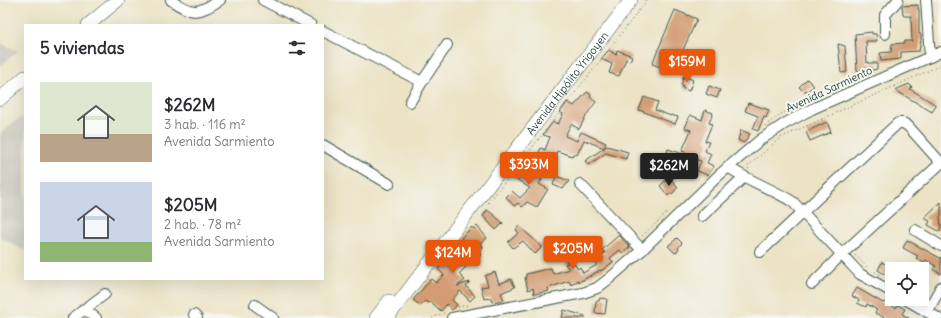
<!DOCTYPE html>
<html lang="es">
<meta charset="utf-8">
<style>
body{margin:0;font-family:Delius,sans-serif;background:#f2f2f3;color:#2b2b33;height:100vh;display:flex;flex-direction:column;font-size:15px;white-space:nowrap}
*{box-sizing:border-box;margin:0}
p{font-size:13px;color:#7c7c81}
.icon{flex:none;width:22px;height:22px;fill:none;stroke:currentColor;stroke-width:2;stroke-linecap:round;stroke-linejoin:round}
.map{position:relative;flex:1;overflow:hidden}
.panel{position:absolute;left:24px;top:24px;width:300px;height:256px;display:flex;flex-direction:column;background:#fff;border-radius:0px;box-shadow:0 4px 16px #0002}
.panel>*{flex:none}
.controls{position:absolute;left:885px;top:262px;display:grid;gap:8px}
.controls a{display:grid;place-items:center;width:44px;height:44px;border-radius:0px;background:#fff;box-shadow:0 4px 16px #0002;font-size:20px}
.price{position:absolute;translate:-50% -34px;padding:0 9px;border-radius:4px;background:#ea580c;color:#fff;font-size:13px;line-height:26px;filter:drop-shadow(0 1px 2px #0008)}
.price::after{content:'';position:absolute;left:50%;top:24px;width:12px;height:9px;margin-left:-6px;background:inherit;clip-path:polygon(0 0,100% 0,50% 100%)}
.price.selected{background:#222;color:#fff}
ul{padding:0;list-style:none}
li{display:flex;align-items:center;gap:12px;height:100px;padding:0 16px}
li span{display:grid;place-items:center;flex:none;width:112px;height:80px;border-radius:0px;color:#555}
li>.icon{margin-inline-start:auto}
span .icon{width:48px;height:48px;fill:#fffc;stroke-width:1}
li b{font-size:17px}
h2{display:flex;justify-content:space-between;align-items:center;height:48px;padding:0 16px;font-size:17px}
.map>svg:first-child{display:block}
.industrial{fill:#c6c5b8}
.building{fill:#d39c72}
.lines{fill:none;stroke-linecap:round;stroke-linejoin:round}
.minor-casing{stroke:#3e564a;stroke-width:12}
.major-casing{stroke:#3e564a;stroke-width:14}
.path{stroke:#3e564a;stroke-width:1;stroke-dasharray:1 3;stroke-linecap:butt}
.minor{stroke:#fff;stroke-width:10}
.major{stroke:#fff;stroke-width:13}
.labels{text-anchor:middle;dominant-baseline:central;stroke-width:4;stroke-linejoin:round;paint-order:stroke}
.street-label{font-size:11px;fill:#1f3d34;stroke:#f6f6f2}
</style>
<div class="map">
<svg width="941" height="318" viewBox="0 0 941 318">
<rect width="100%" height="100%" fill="#f6f6f2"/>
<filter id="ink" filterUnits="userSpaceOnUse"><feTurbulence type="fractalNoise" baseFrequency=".025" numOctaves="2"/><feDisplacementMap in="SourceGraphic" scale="8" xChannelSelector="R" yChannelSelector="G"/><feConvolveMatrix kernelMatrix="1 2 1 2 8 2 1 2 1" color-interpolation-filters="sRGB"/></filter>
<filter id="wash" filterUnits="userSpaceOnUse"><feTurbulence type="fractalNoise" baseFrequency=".012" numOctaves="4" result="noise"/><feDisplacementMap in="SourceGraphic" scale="16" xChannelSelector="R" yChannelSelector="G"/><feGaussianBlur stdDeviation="0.9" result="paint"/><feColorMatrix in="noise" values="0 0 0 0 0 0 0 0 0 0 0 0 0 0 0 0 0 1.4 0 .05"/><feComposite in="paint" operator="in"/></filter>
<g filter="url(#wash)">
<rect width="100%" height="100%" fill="#ece3c4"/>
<g class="industrial">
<path d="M0,43L18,51L0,66Z"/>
<path d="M20,117L25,119V251L0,237V134Z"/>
</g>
<g id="blocks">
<g class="building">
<path d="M918,5V9H919V34H921V40L919,51L901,52V59L881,61L880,53L891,52L892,44L904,43L905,41H912L911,16H904L903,15L902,6Z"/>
<path d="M675,10L697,19L673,72L652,64Z"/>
<path d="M872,32V34H876L877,41H866L867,63H877V69L864,72L857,71L855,34Z"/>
<path d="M838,44L845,46L847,72L841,73Z"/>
<path d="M609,50L616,55L617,50L632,56L630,61L626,59L619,76L609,73L612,64L601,59Z"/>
<path d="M684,76L693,80L689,91L682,88L683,85H681Z"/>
<path d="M807,79L814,86L807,91L806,90L804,92L799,87Z"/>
<path d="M909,84L912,87L910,89L936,105L932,112L895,90Z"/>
<path d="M709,86L720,90L717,98L706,94Z"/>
<path d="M587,92L591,95L590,97L596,102L587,114L579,129L571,124L565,136L577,141L581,132L606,143L604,148L584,140L577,155L573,154L572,156L557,151L553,164L537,158L541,148L545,150L550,137L543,135L553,122L558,124L563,114L560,112L567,102L574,106Z"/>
<path d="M644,97L658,102L655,110L671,116V115L678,117L675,124L639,110Z"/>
<path d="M748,103L769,110L766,118L764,117L758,131L753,129L758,116L745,111Z"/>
<path d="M705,110L713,113L709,123L712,124L705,141L709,142L705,151L711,154L707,163L714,166L708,175L697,171L701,161L692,158L694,155L682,151L691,130L685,128L690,115L702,120Z"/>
<path d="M827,122L831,132L810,141L806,132Z"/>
<path d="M741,130L750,134L744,143L738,140Z"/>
<path d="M607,146L628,152L626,159L606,153L588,165L585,161Z"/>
<path d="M668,149L683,154L680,162L666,156Z"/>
<path d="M523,160L542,170L540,174L542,175L540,178L542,179L539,184L548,189L537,207L527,202L522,207L518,203L514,206L506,197L512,191L520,198L530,188L514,178L519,170L517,168Z"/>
<path d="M556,176L569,181L563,189L553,185Z"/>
<path d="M670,178L678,187L672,194L670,193L668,196L660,186L666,180L667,181Z"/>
<path d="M941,202V215L940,217L941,227L939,231L928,225L930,221L924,218Z"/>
<path d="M487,210L494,215L503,223L496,230L483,216Z"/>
<path d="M477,226L487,238L480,244L483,247L479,252L481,255L469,264L459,274L465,280L457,286L470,282L466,286L475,296L470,301L460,291L452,300L457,305L452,310L447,304L441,311L430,301L428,303L425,301L420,305L413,300L431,279L436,283L444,275L438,269L451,255L449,254L454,248L458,254L468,246L461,238L472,227L474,229Z"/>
<path d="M519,226L542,247L535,254L523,241L513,248L508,242L519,233L516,230Z"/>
<path d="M619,235L630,247L622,253L620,250L610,258L613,262L601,271L600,270L579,282L578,280L571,285L569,281L548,288L549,291L545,292L534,294L533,288L528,290L525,278L526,277V274L551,268L553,274L569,269L565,264L568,263L567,261L571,259L578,269L580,267L583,273L597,265L596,263L600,261L598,257L605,253L602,250Z"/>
<path d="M677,238L682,243L678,248L679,250L675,253L668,246Z"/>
<path d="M907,240L940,258L941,257V274L934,270L936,266L926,260L924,263L916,258L918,256L903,248Z"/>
<path d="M882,262L887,265L889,263L900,269H892L889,277L878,270Z"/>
<path d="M495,272L499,284L511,279L515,287L501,293L504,300L492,302L491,298L484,299L481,287L488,286L485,276Z"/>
<path d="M857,288L883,303L884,302L896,308L898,305L905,309L902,314L909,318H885L875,313L877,310L867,304L866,307L857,303L859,300L852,296Z"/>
<path d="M600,298L607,299L605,314L595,313L596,301H599Z"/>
<path d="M564,310L585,316V318H562Z"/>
</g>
</g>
</g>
<g filter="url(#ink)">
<use href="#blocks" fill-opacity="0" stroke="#3e564a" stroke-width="1"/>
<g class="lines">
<g class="minor-casing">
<g id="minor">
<path d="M171,0C192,15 198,14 220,0"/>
<path d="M263,0L311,25"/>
<path d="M926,0L930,57"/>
<path d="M323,31L422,82"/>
<path d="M885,34V15L898,0"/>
<path d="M410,102L422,82L447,45"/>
<path d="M323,145L389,184"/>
<path d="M728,167C749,181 772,189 793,202L860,274L892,292"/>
<path d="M580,184L642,250"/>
<path d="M702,216L744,177"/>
<path d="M915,230L941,246"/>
<path d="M760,252L898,123H903L908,126L941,163L842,254L812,284"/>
<path d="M905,299L938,318"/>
<path d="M255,305L273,318"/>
<path d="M84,309L96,318"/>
<path d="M927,312L941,287"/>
<path d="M194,315L197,318"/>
<path d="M73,318L105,294"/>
<path d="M452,318L583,293L597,288L610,278L642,250L719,175L760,140L786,123L812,109L941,52"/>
</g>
</g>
<g class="major-casing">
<g id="major">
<path d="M88,25L118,0"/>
<path d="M0,99L25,77"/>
<path d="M376,318L389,301"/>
<path id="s1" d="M387,318L631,0"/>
</g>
</g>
<g class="path">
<path d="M765,126L781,114L800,105"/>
<path d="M749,169L747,167L780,138L941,65"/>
<path d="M486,206C540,138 594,69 647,0"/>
<path d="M642,236L667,213"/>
<path d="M855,255L868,268"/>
<path d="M875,272L882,276"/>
<path d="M564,287C590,280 610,266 629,248"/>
<path d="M890,300L899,306"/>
<path d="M458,307L469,305"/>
<path d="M432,318L446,312"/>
</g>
<use href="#minor" class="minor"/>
<use href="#major" class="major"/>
</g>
</g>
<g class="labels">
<g class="street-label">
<text stroke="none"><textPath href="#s1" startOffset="296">Avenida Hipólito Yrigoyen</textPath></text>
<text transform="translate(829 89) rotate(-25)">Avenida Sarmiento</text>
</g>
</g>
</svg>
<div class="controls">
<a><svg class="icon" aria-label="locate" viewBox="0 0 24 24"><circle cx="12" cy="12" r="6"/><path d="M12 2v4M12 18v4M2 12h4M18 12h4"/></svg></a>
</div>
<b class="price" style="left:687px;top:83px">$159M</b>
<b class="price" style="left:529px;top:186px">$393M</b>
<b class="price selected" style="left:669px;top:187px">$262M</b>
<b class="price" style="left:573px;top:270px">$205M</b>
<b class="price" style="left:453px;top:274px">$124M</b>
<section class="panel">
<h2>5 viviendas<svg class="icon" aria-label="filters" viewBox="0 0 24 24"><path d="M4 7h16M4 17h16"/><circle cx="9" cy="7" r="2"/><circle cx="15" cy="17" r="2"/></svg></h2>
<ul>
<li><span style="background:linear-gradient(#dfe7d0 65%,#b9a48a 0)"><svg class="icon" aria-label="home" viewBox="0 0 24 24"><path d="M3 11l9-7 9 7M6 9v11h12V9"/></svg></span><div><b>$262M</b><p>3 hab. · 116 m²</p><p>Avenida Sarmiento</p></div></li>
<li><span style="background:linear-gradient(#c9d6e8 75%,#8fb573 0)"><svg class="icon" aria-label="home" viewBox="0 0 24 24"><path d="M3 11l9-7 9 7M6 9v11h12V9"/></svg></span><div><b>$205M</b><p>2 hab. · 78 m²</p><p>Avenida Sarmiento</p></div></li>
</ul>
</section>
</div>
